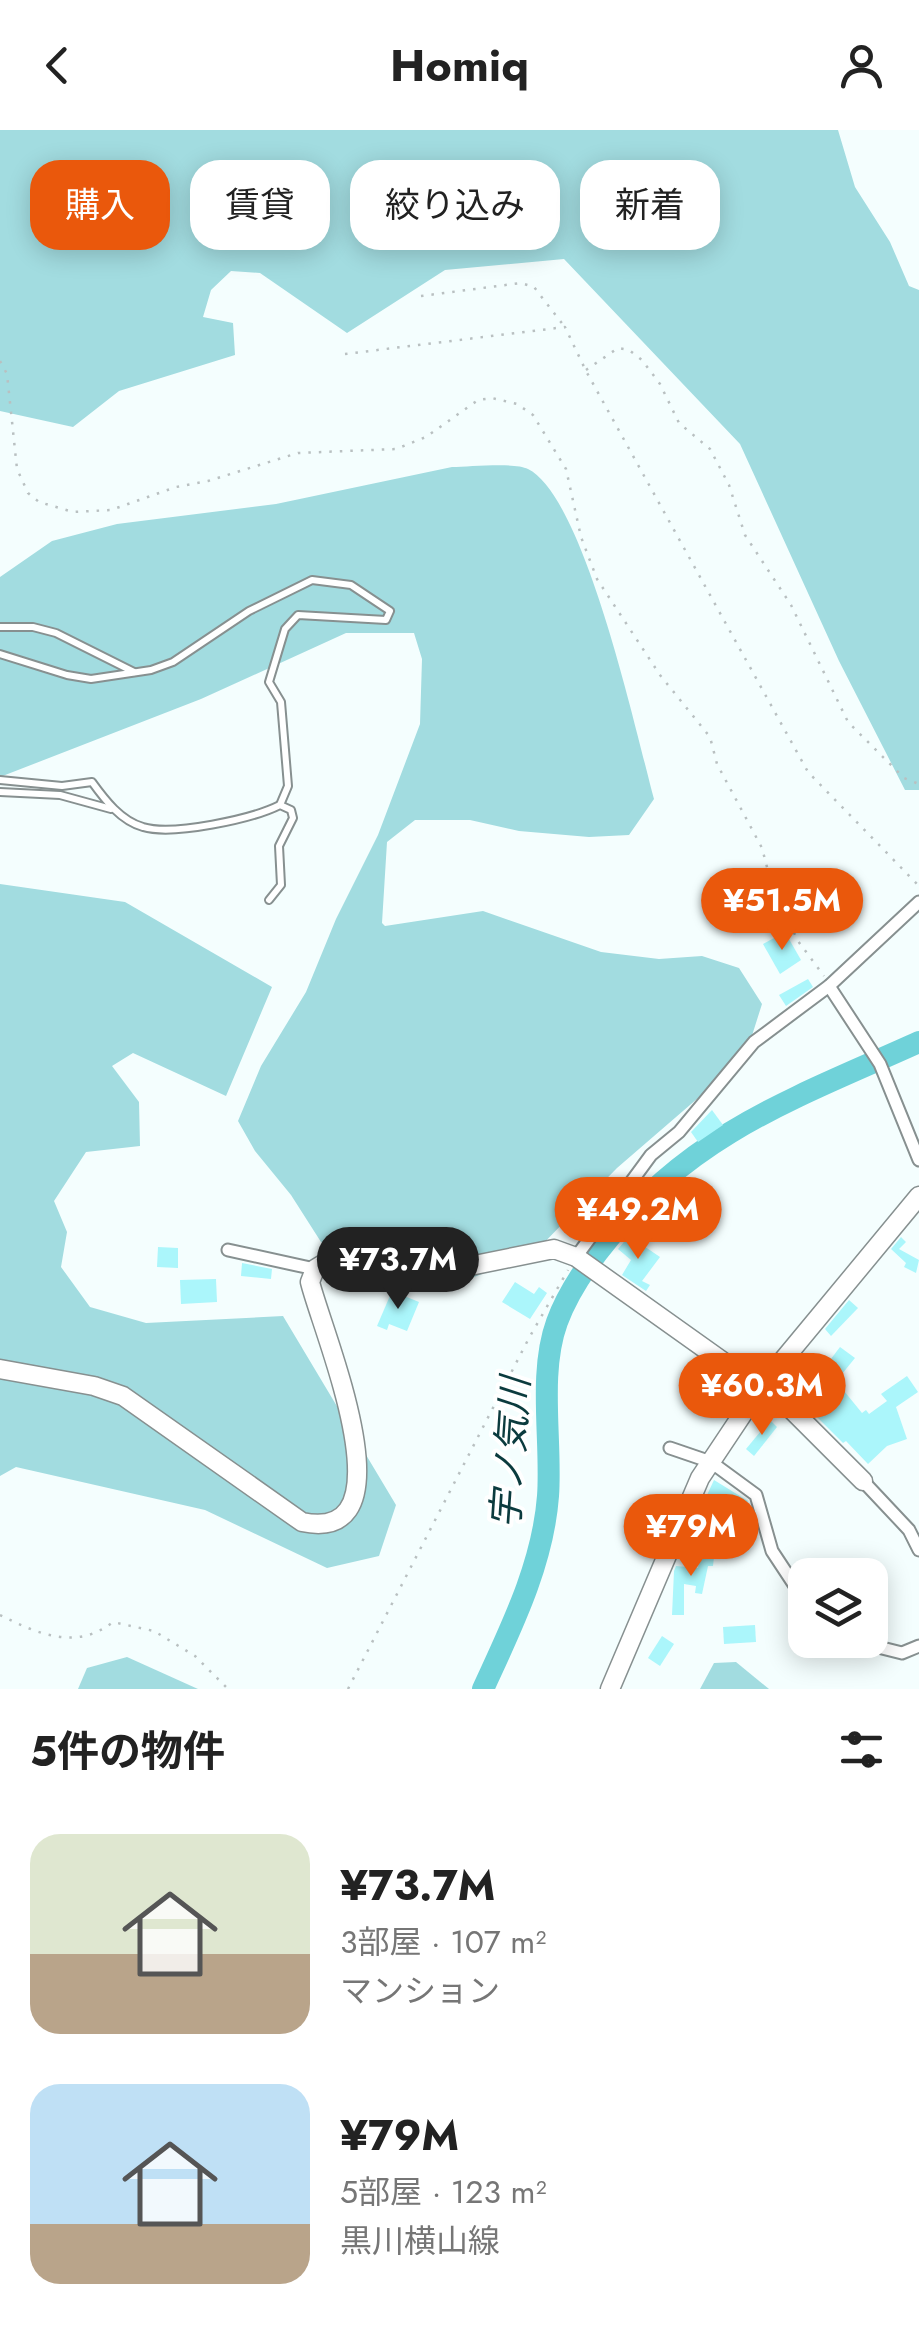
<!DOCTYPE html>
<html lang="ja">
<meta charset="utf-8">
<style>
body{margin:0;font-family:Jost,"Noto Sans JP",sans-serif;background:#f2f2f2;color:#222;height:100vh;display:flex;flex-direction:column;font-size:38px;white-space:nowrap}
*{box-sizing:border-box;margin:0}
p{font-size:32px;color:#767676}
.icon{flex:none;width:55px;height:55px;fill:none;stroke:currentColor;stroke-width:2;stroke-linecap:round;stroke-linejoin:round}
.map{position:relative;height:1559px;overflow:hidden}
.drawer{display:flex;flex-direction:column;background:#fff;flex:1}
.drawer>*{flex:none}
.guide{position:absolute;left:30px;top:30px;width:860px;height:90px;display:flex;gap:20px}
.tools{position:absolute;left:788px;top:1428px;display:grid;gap:20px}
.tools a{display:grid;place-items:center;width:100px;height:100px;border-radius:20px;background:#fff;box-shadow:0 5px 25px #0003;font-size:50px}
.price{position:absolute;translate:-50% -85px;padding:0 22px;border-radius:35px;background:#ea580c;color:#fff;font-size:32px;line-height:65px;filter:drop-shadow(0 2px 5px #0008)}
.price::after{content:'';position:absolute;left:50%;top:60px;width:30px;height:22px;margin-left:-15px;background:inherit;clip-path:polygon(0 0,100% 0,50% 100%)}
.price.on{background:#222;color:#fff}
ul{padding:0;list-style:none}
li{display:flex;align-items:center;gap:30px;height:250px;padding:0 30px}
li span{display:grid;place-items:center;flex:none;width:280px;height:200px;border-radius:30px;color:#555}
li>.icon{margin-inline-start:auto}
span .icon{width:120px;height:120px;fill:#fffc;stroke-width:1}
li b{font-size:42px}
h2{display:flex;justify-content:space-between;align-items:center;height:120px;padding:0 30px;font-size:42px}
.pill{padding:0 35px;border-radius:30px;background:#fff;box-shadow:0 5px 25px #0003;font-size:35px;line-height:90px}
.pill.on{background:#ea580c;color:#fff}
header{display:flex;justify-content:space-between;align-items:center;height:130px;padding:0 30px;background:#fff;font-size:45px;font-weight:700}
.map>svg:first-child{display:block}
.green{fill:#a2dce0}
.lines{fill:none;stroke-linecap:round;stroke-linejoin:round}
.river{stroke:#6fd2d9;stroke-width:22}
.building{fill:#abf6fb}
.lane-casing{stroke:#879090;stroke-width:10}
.street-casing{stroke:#879090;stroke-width:15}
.secondary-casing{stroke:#879090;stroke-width:21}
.path{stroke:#b9c0c1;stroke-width:2.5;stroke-dasharray:2.5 8;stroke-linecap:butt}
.lane{stroke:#fff;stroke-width:6}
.street{stroke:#fff;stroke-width:11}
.secondary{stroke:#fff;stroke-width:18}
.labels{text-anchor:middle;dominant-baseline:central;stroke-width:8;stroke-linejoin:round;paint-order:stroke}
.water-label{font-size:38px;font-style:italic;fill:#0b3b3e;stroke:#fff}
</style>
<header><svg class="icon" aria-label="back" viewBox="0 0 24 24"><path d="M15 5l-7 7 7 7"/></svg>Homiq<svg class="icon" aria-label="person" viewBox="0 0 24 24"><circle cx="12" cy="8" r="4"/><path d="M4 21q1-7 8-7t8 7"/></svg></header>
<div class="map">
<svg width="919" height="1559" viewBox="0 0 919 1559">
<rect width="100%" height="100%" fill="#f4fefe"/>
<g class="green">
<path d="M0,0H838L855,57L890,112L909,156L919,160V660H905L839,531L740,314L564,129L445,140L347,203L260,143L231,141L211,160L203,187L233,193L235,225L119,261L73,297L0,281Z"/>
<path d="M452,337C469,337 514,332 528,339C585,367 636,603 654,669L629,705L589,707L519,701L470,690H415L387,712L382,793L385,796L483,781L601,822L659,829L702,826L739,838L762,874L749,915L705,962L617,1038L532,1125L461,1152L369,1147L321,1112L291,1065L255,1021L238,991L261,936L306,862L336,789L378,705L420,594L422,529L414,503H346L201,569L0,647V447L52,411L117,394L276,374Z"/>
<path d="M0,754L125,772L272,857L226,966L133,923L112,936L139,972L140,1016L86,1022L54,1071L67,1102L61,1137L90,1177L146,1193L283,1186L396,1375L379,1426L327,1438L205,1380L16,1337L0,1346Z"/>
<path d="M127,1527L198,1559H78L87,1538Z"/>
<path d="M736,1532L769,1559H700L714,1533Z"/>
</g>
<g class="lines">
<path class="river" d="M483,1559C511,1498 543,1434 548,1366C552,1312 538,1244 557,1192C568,1162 589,1132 609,1108C693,1002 800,966 919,912"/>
</g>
<g class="building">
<path d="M785,802L801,830L780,844L763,814Z"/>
<path d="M808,849L813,857L786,876L779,865Z"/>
<path d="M712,980L723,995L698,1012L691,1002Z"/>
<path d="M582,1053L595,1062L590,1068L602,1076L577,1109L572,1100L588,1090L567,1076Z"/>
<path d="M629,1106L660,1127L642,1151L650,1155L646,1161L622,1145L631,1130L618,1119Z"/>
<path d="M901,1107L906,1112L899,1119L919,1130L916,1143L904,1137L906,1133L891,1119Z"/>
<path d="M158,1117L178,1118V1138L157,1137Z"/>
<path d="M242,1133L272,1139L271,1149L241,1146Z"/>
<path d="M216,1149L217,1172L181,1174L180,1150Z"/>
<path d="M515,1152L534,1164L539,1157L547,1163L530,1189L502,1172Z"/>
<path d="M392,1161L419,1172L407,1201L389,1194L387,1200L377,1196Z"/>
<path d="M849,1170L858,1178L831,1206L825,1199Z"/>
<path d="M840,1217L855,1228L838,1249L824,1238Z"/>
<path d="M831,1245L862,1283L866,1280L869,1284L887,1271L881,1264L907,1246L918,1262L896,1277L907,1309L887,1316L868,1334L846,1311L843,1313L803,1273Z"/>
<path d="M770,1290L777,1297L754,1326L746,1319Z"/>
<path d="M714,1350L748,1371L738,1389L743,1392L737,1400L723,1391L714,1405L694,1393Z"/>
<path d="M701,1416L715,1418L713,1436H708L702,1464L695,1463L696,1456L684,1454V1485H672L674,1441L676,1436L698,1438Z"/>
<path d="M755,1495L756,1512L724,1514L723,1497Z"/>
<path d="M662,1506L674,1514L660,1536L648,1528Z"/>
</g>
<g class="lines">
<g class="lane-casing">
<g id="lane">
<path d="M0,497H33L56,503L134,542"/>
<path d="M0,524L67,545L91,549L151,540L173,532L249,481L312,450L351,455L390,481L386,490L298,485L285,499L269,552L281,572L288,656L280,675"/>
<path d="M0,650L62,656L92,652C105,670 121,691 143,697C173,706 252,689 280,675L291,680L293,688L279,716L281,755L269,770"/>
<path d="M0,662L60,665L111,679"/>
</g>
</g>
<g class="street-casing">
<g id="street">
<path d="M829,856L880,934L919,1030"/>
<path d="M228,1120L315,1139"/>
<path d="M576,1127L651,1025L679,1002L754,912L829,856L919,772"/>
<path d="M670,1318L711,1332L756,1365L772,1421L805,1471"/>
<path d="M863,1351L909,1400L919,1420"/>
<path d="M850,1510L902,1523L919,1516"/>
</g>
</g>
<g class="secondary-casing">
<g id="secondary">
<path d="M0,1239L94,1256L123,1266L302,1392C415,1416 321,1199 310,1152L315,1139L338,1125L415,1147L554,1119L576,1127L760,1258L775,1263L863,1351"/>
<path d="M610,1559L700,1348L760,1258L919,1066"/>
</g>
</g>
<g class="path">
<path d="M421,166L521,153L534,157L564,196"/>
<path d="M345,224L565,197L586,241L808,642L919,756"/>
<path d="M0,231L7,244L17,339L28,363L39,372L73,382L111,380L176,357L208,351L298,323L396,319L426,307L478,270L492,268L517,274L533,285L566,339L581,407L597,449L660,545L710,607L717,634L762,718L773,760L798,811L824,846"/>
<path d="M586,240L618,218L629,220L642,230L660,254L679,293L710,319L729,355L745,405L791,475L848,592L904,648L919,654"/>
<path d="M0,1485C38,1504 76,1521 113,1492L154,1501L195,1526L228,1559"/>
<path d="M348,1559L529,1208L568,1140"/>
</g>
<use href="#lane" class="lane"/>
<use href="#street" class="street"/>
<use href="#secondary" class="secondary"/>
</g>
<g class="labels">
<g class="water-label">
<text transform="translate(510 1323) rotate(-86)">宇ノ気川</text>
</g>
</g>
</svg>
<div class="tools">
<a><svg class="icon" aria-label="layers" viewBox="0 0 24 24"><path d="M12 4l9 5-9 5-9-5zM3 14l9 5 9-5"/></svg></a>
</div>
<b class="price" style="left:782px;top:823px">¥51.5M</b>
<b class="price" style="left:638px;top:1132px">¥49.2M</b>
<b class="price on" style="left:398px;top:1182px">¥73.7M</b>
<b class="price" style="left:762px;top:1308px">¥60.3M</b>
<b class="price" style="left:691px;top:1449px">¥79M</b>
<div class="guide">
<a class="pill on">購入</a>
<a class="pill">賃貸</a>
<a class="pill">絞り込み</a>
<a class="pill">新着</a>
</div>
</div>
<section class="drawer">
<h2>5件の物件<svg class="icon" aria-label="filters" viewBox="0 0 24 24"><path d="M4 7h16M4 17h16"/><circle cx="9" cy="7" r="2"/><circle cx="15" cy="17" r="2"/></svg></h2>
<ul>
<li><span style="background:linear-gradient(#dfe7d0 60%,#b9a48a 0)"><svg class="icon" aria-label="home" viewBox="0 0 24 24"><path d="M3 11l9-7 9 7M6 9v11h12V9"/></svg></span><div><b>¥73.7M</b><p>3部屋 · 107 m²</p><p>マンション</p></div></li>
<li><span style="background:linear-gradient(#bfe0f5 70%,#b9a48a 0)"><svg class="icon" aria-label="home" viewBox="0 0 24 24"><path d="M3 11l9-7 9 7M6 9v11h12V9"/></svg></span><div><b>¥79M</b><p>5部屋 · 123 m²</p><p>黒川横山線</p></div></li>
</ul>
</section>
